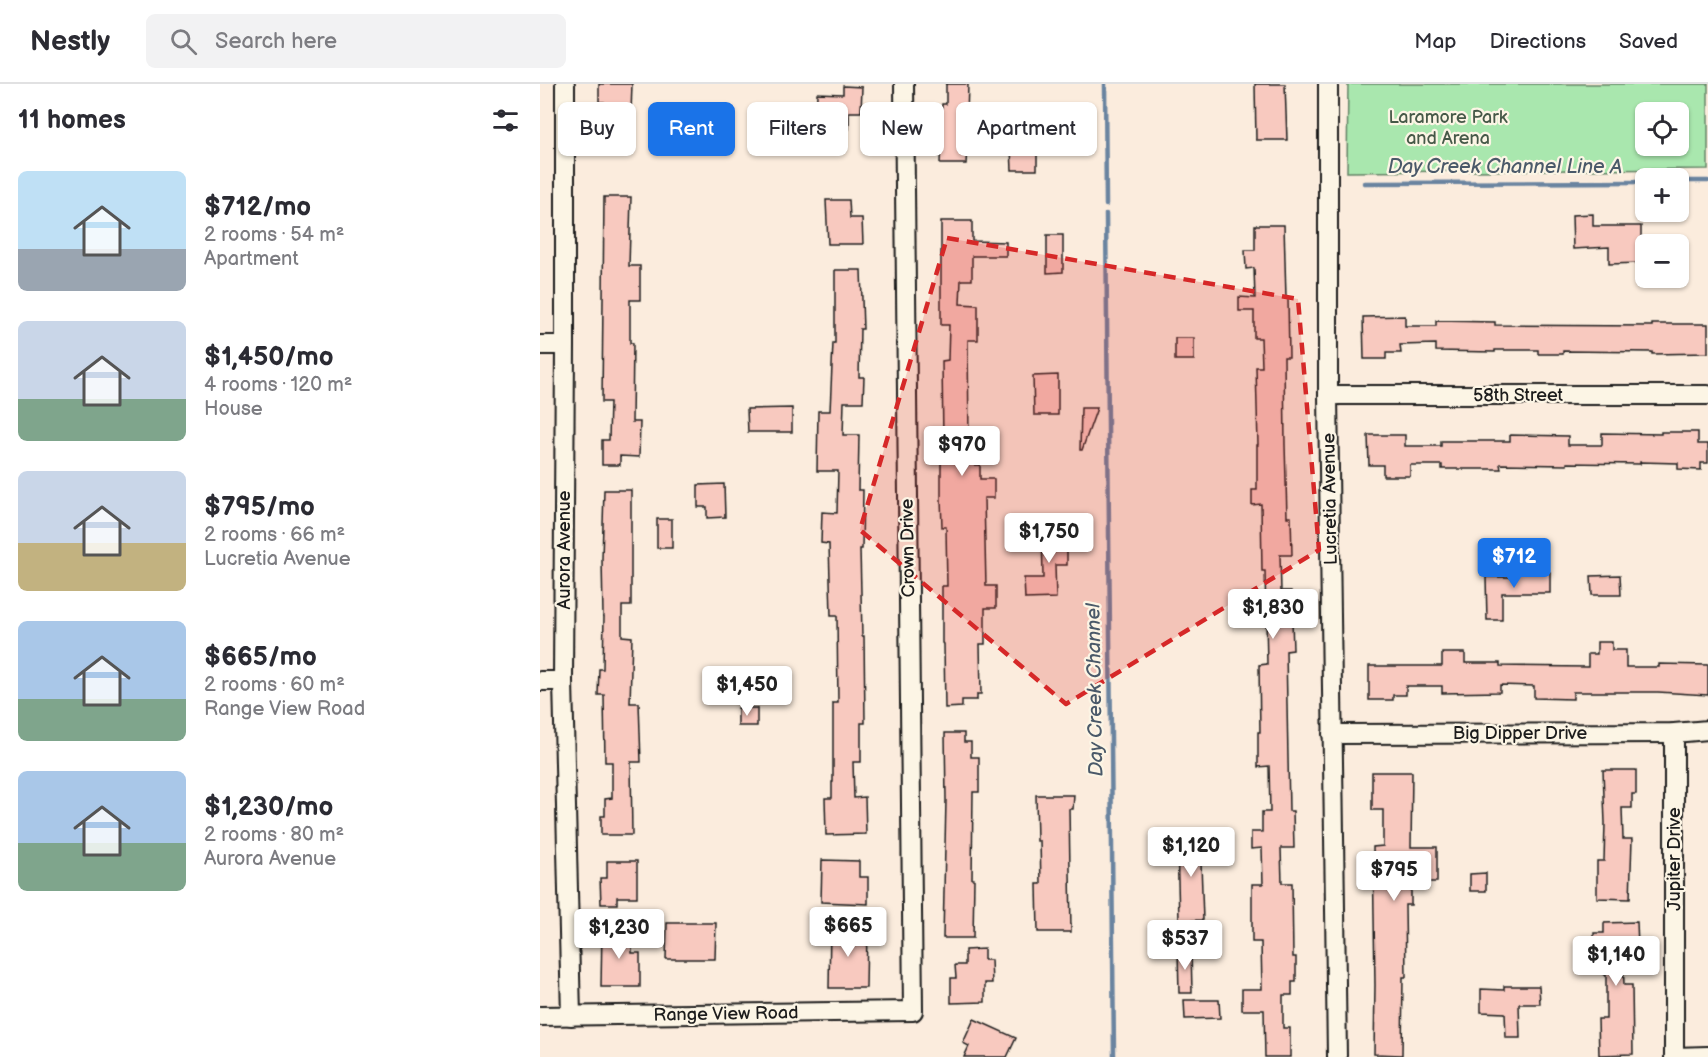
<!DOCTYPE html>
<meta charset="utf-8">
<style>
body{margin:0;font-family:"Balsamiq Sans",sans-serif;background:#f2f2f3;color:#2b2b33;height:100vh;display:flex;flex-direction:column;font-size:22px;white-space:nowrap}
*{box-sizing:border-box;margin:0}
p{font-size:20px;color:#7c7c81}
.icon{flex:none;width:33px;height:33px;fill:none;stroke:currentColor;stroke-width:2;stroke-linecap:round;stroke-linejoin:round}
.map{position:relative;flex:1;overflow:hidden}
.side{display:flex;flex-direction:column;background:#fff;width:540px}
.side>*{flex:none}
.hud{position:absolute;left:18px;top:18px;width:570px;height:54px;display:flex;gap:12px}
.tools{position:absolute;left:1095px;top:18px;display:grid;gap:12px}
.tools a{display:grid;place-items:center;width:54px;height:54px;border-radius:9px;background:#fff;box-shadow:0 2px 4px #0004;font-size:30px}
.price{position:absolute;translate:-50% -51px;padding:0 14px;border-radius:6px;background:#fff;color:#222;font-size:20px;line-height:39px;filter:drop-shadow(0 2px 3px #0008)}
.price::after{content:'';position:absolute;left:50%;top:36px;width:18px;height:14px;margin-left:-9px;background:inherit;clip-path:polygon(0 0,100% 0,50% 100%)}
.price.current{background:#1a73e8;color:#fff}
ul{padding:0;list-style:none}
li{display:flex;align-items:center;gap:18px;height:150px;padding:0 18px}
li span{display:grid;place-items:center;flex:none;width:168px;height:120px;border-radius:9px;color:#555}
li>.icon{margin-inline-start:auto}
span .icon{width:72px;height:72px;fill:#fffc;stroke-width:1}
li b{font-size:26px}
h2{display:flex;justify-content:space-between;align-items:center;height:72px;padding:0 18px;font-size:26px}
.tag{padding:0 21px;border-radius:9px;background:#fff;box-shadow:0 2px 4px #0004;font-size:21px;line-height:54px}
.tag.current{background:#1a73e8;color:#fff}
header{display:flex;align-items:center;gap:36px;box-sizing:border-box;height:84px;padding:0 30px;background:#fff;border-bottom:2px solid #e1e1e2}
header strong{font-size:28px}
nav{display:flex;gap:33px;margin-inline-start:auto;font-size:21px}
.search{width:420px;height:54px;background:#f2f2f3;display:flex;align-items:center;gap:15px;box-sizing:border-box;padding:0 21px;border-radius:9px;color:#7c7c81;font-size:22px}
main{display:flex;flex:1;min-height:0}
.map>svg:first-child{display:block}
.green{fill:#a9e7ae;stroke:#628265;stroke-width:1.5;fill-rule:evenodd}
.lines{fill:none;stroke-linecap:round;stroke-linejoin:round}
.stream{stroke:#6a84a0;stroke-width:4.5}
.building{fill:#f8c9bf;stroke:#1c1c1c;stroke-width:1.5}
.street-casing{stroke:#1c1c1c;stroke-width:22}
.street{stroke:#fcf5e5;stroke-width:18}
.marked{fill:#d62828;fill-opacity:0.2;stroke:#d62828;stroke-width:4.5;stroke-dasharray:12 8;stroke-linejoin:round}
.labels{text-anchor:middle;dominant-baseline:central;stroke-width:4.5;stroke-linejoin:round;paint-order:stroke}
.park-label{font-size:18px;fill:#465948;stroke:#fcf5e5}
.street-label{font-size:18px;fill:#1c1c1c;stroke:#fcf5e5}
.water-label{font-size:20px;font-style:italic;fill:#4a5969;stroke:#fcf5e5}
</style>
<header>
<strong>Nestly</strong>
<div class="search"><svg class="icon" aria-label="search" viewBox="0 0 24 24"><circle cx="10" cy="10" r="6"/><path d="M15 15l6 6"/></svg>Search here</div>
<nav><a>Map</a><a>Directions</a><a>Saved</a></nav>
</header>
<main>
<section class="side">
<h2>11 homes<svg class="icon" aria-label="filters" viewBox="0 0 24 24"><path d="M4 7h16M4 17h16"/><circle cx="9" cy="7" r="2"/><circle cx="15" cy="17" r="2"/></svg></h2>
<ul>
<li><span style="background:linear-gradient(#bfe0f5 65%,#9aa5b1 0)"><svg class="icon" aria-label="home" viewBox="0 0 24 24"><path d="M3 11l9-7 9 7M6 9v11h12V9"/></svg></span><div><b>$712/mo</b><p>2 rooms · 54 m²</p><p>Apartment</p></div></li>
<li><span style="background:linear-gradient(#c9d6e8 65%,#7fa58c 0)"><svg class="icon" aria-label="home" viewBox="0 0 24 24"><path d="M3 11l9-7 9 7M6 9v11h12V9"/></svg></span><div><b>$1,450/mo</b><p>4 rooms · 120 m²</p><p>House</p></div></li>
<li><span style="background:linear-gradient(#c9d6e8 60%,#c2b280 0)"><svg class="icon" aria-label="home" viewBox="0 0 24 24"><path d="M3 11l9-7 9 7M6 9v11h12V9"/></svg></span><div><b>$795/mo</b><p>2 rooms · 66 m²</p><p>Lucretia Avenue</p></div></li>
<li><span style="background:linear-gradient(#a9c7e8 65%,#7fa58c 0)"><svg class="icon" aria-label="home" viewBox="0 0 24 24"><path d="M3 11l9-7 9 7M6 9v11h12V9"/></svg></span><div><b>$665/mo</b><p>2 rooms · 60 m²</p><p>Range View Road</p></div></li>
<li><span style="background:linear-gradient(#a9c7e8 60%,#7fa58c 0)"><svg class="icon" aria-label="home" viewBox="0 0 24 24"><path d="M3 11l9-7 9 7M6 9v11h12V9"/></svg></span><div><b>$1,230/mo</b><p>2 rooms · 80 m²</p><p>Aurora Avenue</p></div></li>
</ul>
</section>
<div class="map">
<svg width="1168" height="973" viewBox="0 0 1168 973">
<rect width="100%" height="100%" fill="#fbecdd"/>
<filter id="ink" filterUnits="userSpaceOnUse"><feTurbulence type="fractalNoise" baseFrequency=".0167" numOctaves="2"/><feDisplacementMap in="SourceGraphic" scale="12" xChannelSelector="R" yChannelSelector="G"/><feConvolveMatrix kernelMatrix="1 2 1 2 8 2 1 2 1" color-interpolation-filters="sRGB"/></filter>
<g filter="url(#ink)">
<path class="green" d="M808,0H1168V85L807,88ZM1106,28H1138V62H1106Z"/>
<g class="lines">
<g class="stream">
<path d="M565,0L566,121"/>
<path d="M1138,97H1168"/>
<path d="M824,99L1106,98"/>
<path d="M566,130L574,973"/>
</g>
</g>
<g class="building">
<path d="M59,0H92L90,57L63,56L64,18H59Z"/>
<path d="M406,0H428L427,33L451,34L450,62L427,61L426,80H400L402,20H406Z"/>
<path d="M715,0H745L747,56H716Z"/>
<path d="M303,2L322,3L321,28H309V45L276,44L277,9L303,10Z"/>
<path d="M471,64H497V86H472Z"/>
<path d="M64,113H91L89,182H100V216H90V259H93L92,338H100L99,373L80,372V381H62V356H69L70,318H62Z"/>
<path d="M286,116H309L310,134H322L323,160H288Z"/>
<path d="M1053,130V142H1101V179L1069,180V163L1033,165L1032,131Z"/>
<path d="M401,137H432V157L466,158V172H432V196H421L420,220L438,221V256H428L429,356H434V381H440V395H454V414H444L446,502H456V524H445V560H440L441,610H437V616H422V623L405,624L404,560L402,559V502H407L406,443H402L401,414V356H403L402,277L408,276L409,241H401Z"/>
<path d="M715,141H744L746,214H748L749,273H744L745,361L747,433H751L752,471H740L741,507H751L753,566L746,567L749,727H753L754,764H741L742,799H752L753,873H756V898H752V911H743V944H750V973H725L724,926H702V905H722L721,858H712V800H723L722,764L711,765V748H722V728H730L729,682L718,683V648H720L719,581L727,580L725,487H722L721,420L712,421V406H717V361H718L716,283H722L721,254H714V227H699V213L715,214L714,184L706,185L705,166H715Z"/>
<path d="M507,151H523V188L507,189Z"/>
<path d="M295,186H321L323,245H320L319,293H324L323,318H304L303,351H319L318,406H323L322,465H320L322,552H324L325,639H321V678H313L314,714L325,713L326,750L286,751L285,714H292V698H293V619H298L297,532H291L289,460L281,459L282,428L297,429L298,387H277L278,327H290L293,259H295Z"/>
<path d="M865,232V242H896V237L955,238V241L1112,242V240H1168V269L1112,270V268L1023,267V270H998V266H955V268L896,267V260L860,261L861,269H846V275H824L823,233Z"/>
<rect x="635" y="254" width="19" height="22"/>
<path d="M518,291V331H494L493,292Z"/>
<path d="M252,324V348H208L207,325Z"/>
<path d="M541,324H557L542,366H540Z"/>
<path d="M1121,348H1158V360H1168V379H1161V386L1138,385V379L1100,378V380L1027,379V381L960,380L961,385H902V381H870V392H843V381H829L828,351H865V362H901V357H970V351L1028,352V361H1062V349L1121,350Z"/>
<path d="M184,400L185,433L167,434V423H158V401Z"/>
<path d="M64,406H91V522H82V552L92,553L90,619H99L101,678H91L92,751H61V732H65V715L72,714V678H65L64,611H58L59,585H63L64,532H63L62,475Z"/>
<rect x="117" y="435" width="15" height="29"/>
<path d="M502,443H527V481H515L516,514L485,515L484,494H503Z"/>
<path d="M974,488H1010V509H962V536H947L946,493H974Z"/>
<path d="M1080,491L1081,511H1052L1051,492Z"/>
<path d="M1057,558H1072V566H1086V583H1119V580L1168,581V611L1118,608H1033V615L994,614V602L960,601V608L902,609V602H866V611H853V616H829V582H902V569H925V579H960V582L1048,583V570H1057Z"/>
<rect x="198" y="624" width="19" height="18"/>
<path d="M405,649H424V658H431V673H439V708H433L432,795H434L433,854H403L406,716Z"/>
<path d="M1063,686H1096V710H1092V724H1082L1083,755H1092L1090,815L1057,814V777H1064L1065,739Z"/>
<path d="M832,688H872L871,763H897V798H871V821H865L866,893H863L862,971L834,970L835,901L833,763L843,762V726H832Z"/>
<path d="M496,711H534L533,725H529L531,848H498L497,800H501L500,757H497Z"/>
<path d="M668,756L669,779H661L663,836L639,837L637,757Z"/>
<path d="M282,776L319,777V793H328V820L281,818Z"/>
<path d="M67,777H97V813H77V820H61L60,794H67Z"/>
<path d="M946,789V807H930V790Z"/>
<path d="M1097,838L1098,862H1092L1093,876H1083L1084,901H1092L1093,970L1059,971L1058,935H1066V891H1064V874H1054V849H1064V839Z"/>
<path d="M127,839H176L175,875H126Z"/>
<path d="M290,844L327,845L326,904H289Z"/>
<path d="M62,845H92V869H100V903H61Z"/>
<path d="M444,865V876H451L452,899H445V918L411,919V894H416L415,881H425V866Z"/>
<path d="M638,865H651L652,909H639Z"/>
<path d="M964,902H999L1000,920H979L980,954H966L965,929L941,928V905L964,906Z"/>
<path d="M644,916H679L680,934L645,935Z"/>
<path d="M434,935L476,954L467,973H424L429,962L423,959Z"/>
</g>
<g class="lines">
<g class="street-casing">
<g id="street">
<path d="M25,0V261L23,597L31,932"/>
<path d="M788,0V311L797,973"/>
<path d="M0,261H25"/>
<path d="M788,311H1168"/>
<path d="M0,597H23"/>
<path d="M792,650L1134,649L1168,646"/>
<path d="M0,932L373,927L364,0"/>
<path d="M1134,973V649"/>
<path d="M1134,973L1168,972"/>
</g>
</g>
<use href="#street" class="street"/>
</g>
</g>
<path class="marked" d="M407,154L758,215L779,466L526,620L320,446Z"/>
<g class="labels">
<g class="park-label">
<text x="908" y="33">Laramore Park<tspan x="908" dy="21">and Arena</tspan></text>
</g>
<g class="street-label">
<text x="978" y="311">58th Street</text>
<text transform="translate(790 415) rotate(-91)">Lucretia Avenue</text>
<text transform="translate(368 464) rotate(-91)">Crown Drive</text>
<text transform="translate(24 466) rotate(-90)">Aurora Avenue</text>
<text x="980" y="649">Big Dipper Drive</text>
<text transform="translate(1134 775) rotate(-90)">Jupiter Drive</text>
<text transform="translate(186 930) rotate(-1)">Range View Road</text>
</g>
<g class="water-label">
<text x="965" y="83">Day Creek Channel Line A</text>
<text transform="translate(555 606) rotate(-91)">Day Creek Channel</text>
</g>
</g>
</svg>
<div class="tools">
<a><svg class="icon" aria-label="locate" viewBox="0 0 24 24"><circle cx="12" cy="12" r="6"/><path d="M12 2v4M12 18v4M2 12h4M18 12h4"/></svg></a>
<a>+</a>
<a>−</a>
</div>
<b class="price" style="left:422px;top:393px">$970</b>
<b class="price" style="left:509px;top:480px">$1,750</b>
<b class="price current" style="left:974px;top:505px">$712</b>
<b class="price" style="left:733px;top:556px">$1,830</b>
<b class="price" style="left:207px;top:633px">$1,450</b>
<b class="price" style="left:651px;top:794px">$1,120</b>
<b class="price" style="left:854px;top:818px">$795</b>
<b class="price" style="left:308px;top:874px">$665</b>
<b class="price" style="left:79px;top:876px">$1,230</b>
<b class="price" style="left:645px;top:887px">$537</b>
<b class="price" style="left:1076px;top:903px">$1,140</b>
<div class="hud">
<a class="tag">Buy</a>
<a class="tag current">Rent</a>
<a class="tag">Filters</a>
<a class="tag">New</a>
<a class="tag">Apartment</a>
</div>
</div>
</main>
